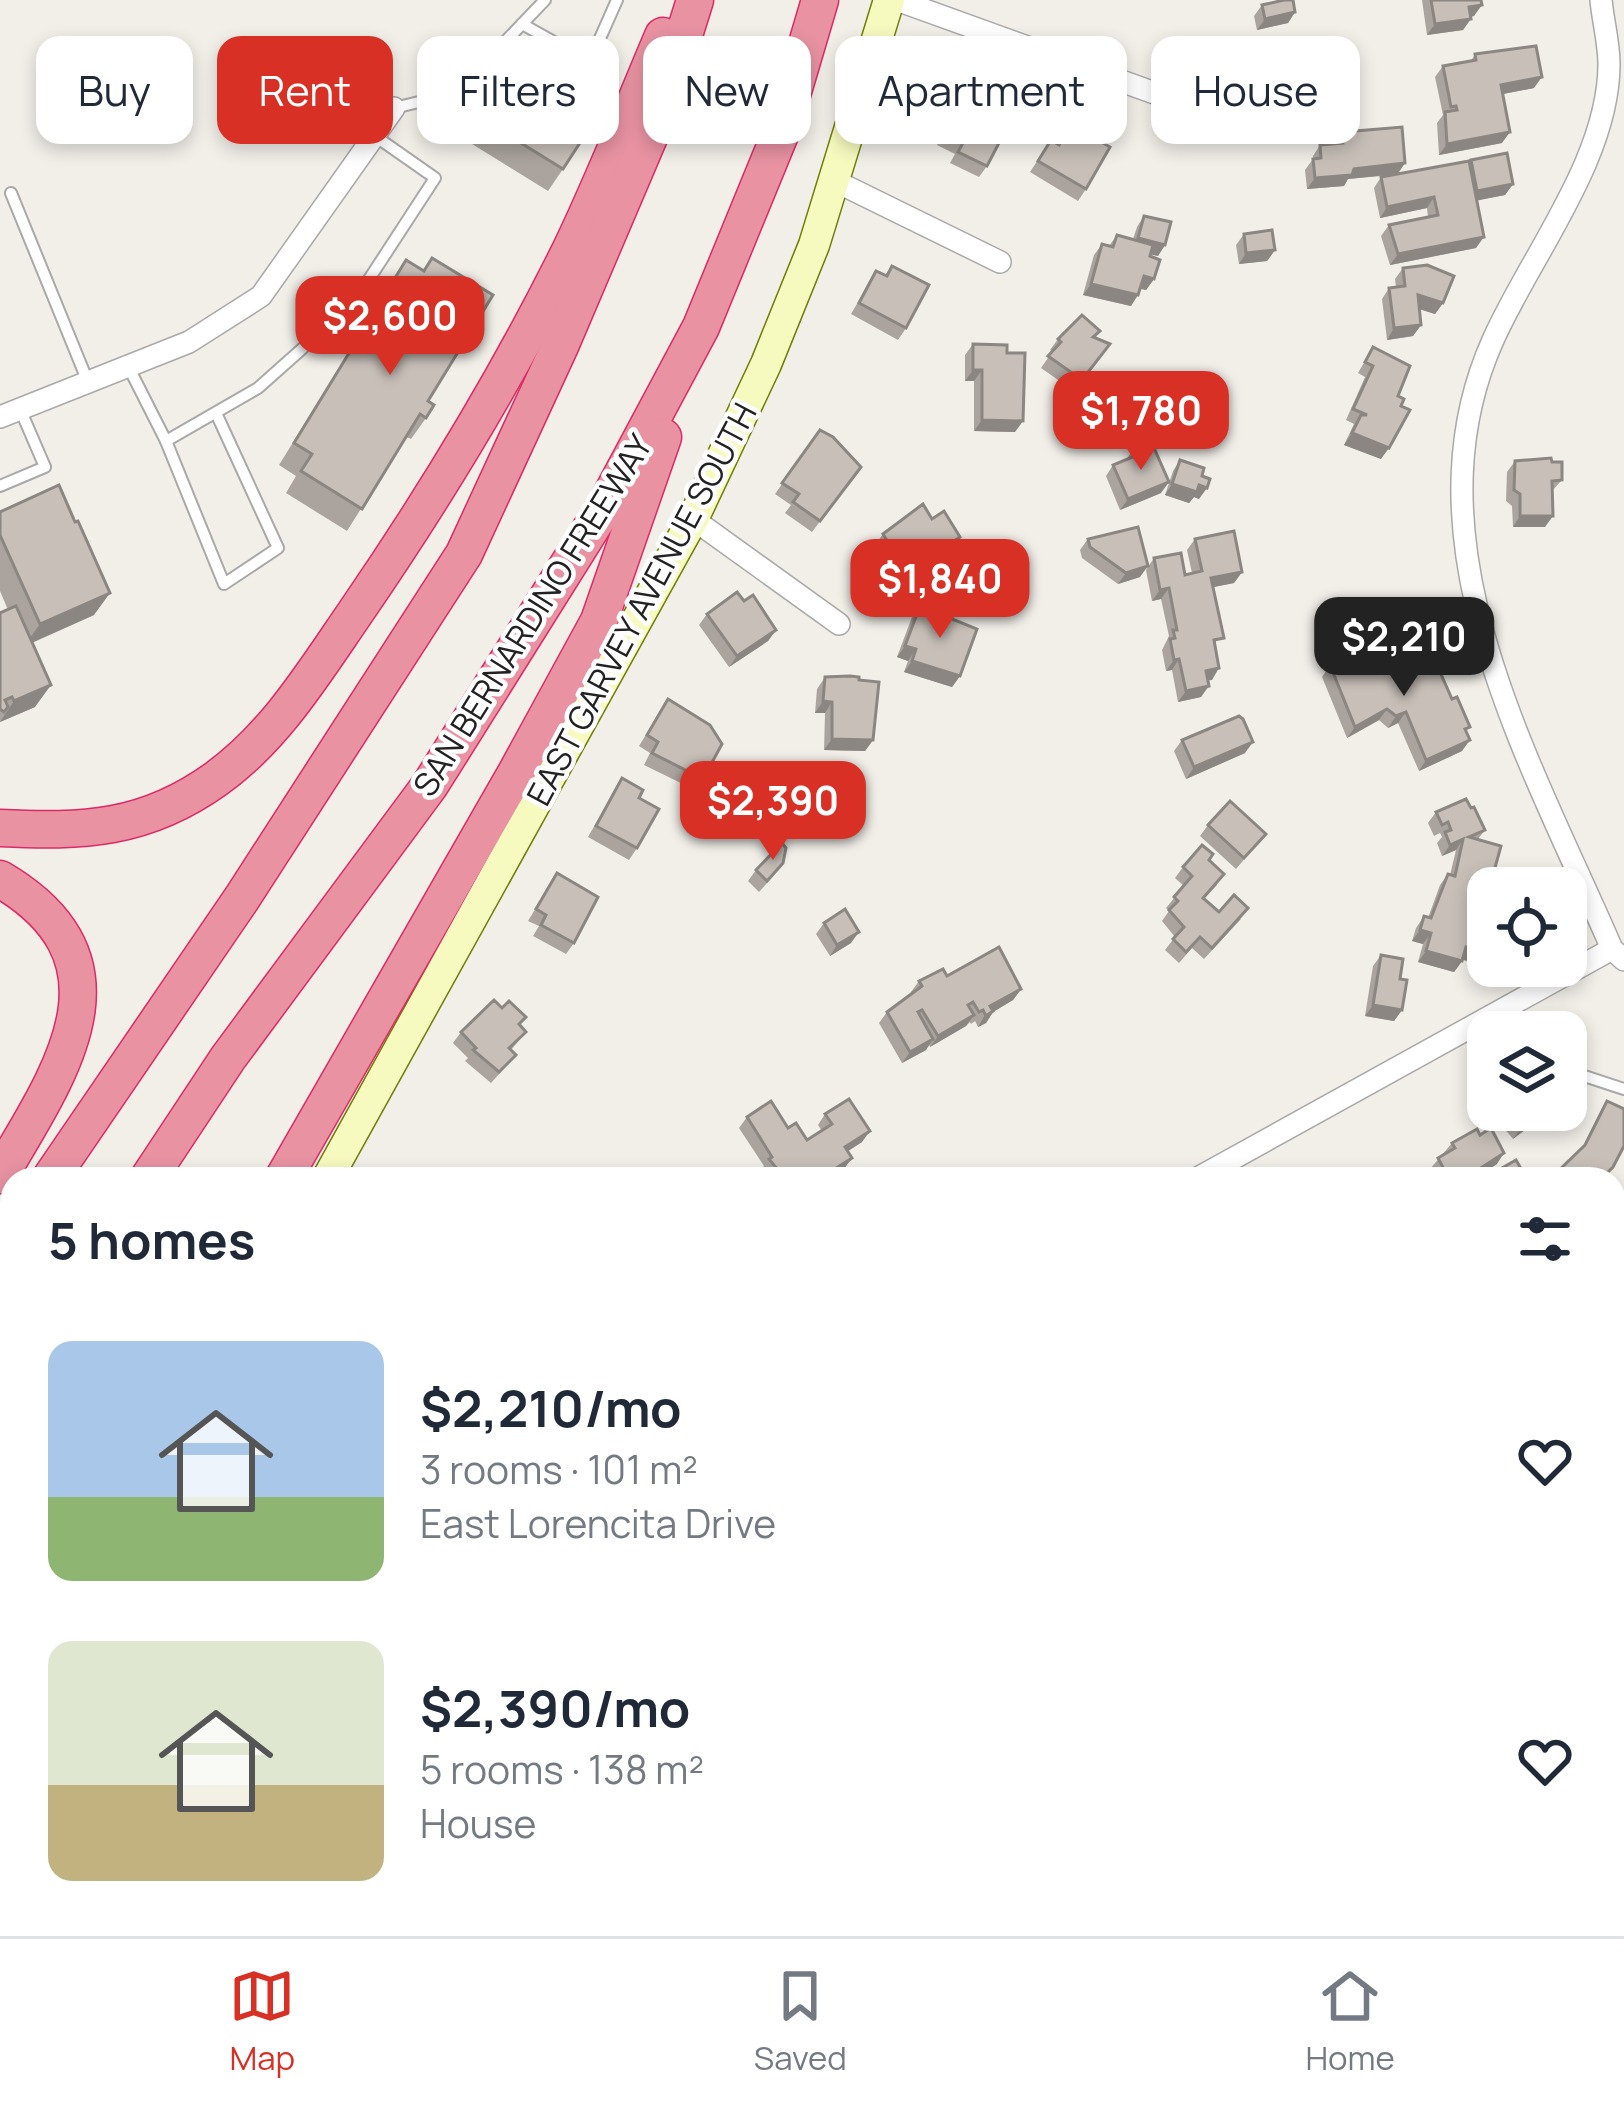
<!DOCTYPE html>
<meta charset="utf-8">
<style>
body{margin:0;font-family:Manrope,sans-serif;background:#f6f6f7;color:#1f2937;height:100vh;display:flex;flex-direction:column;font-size:45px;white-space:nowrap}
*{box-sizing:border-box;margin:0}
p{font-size:39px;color:#747a83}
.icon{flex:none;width:66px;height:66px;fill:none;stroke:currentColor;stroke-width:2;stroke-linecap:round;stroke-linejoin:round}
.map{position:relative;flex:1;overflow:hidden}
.side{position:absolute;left:0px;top:1167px;width:1626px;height:771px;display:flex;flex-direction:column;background:#fff;border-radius:36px 36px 0 0;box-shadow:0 6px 18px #0003}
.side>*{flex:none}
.top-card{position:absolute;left:36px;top:36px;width:1554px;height:108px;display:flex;gap:24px}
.buttons{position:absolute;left:1467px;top:867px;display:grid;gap:24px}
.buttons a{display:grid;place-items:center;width:120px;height:120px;border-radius:24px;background:#fff;box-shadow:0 6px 18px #0003;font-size:60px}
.price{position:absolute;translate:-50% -102px;padding:0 27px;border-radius:24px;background:#d93025;color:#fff;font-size:39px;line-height:78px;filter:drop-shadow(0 3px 6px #0008)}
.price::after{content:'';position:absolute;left:50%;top:72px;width:36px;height:27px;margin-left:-18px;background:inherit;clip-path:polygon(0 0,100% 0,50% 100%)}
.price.active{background:#222;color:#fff}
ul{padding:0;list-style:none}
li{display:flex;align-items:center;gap:36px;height:300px;padding:0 48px}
li span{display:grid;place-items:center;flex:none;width:336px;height:240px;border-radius:24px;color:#555}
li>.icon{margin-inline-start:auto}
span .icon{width:144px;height:144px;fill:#fffc;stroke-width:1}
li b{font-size:51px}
h2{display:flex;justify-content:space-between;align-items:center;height:144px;padding:0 48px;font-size:51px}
.pill{padding:0 42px;border-radius:24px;background:#fff;box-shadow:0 6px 18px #0003;font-size:42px;line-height:108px}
.pill.active{background:#d93025;color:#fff}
.tabs{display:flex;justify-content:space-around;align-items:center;height:168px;border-top:3px solid #e0e1e3;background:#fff;font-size:33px;color:#747a83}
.tabs a{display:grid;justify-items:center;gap:6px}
.tabs .active{color:#d93025}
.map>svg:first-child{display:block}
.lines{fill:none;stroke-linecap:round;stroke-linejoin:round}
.lane-casing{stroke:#a9a9a9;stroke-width:14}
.street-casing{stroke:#a9a9a9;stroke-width:24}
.secondary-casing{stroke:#707d05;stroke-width:33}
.highway-casing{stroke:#dc2a67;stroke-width:39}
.lane{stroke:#fff;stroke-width:10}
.street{stroke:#fff;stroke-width:21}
.secondary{stroke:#f7fabf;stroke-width:30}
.highway{stroke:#e892a2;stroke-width:36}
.wall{fill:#aba49e}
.shaded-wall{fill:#8b8681}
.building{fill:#c7bfb8;stroke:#8b8681;stroke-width:3}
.labels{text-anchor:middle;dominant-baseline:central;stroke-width:9;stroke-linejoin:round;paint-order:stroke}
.street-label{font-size:33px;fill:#222;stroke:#fff}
</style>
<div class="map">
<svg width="1624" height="1936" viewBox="0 0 1624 1936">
<rect width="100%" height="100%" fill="#f2efe9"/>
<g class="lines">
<g class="lane-casing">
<g id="lane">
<path d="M522,24L556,43L594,52L617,0"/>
<path d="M394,108L456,93L545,0"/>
<path d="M11,193L88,382"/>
<path d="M347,313L435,178L375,136"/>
<path d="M128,366L166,441"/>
<path d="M216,413L278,548L224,584L166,441L258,388L303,348"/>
<path d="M0,486L45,467L20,409"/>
<path d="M1502,1009L1514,1032"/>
<path d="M1566,1070L1624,1089"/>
<path d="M553,1926L556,1936"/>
</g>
</g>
<g class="street-casing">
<g id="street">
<path d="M897,0L1196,108"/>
<path d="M1601,0C1603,21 1609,43 1609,64C1609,159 1531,255 1493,340C1402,543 1532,763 1612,949L1624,960"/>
<path d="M835,181L1000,262"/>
<path d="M0,417L189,342L261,296L394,108"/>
<path d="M693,519L839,624"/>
<path d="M1196,1179L1612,949"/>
<path d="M1614,1263L1624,1257"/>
</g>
</g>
<g class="secondary-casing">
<g id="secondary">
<path d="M327,1179L693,519L766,364L814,245L889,0"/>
<path d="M0,1520L12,1561"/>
<path d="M109,1926L111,1936"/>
</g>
</g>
<g class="highway-casing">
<g id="highway">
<path d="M0,828C83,832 145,830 216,779C275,737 315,671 355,613C434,498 507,378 569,253C603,183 632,109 663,36"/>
<path d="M0,879C140,961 60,1073 0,1175"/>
<path d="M50,1179L242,898L464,554L560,346L661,109L695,0"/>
<path d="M148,1179L228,1058L430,785L607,503L701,327L781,132L820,0"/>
<path d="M283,1179L516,773L599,621L663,437"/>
<path d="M0,1252L12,1234"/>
<path d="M0,1400L12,1382"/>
<path d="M0,1519L12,1499"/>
<path d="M12,1582L8,1678L12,1692"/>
<path d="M0,1861L12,1857"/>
<path d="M0,1896L12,1894"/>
</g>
</g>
<use href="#lane" class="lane"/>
<use href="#street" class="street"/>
<use href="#secondary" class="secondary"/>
<use href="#highway" class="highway"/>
</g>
<g class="wall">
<path d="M1422,0H1481L1474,16L1470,17L1463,30L1427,35Z"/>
<path d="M1262,5L1295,12L1288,23L1257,30L1254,16Z"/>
<path d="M558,51L563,169L548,191L472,144L514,76L535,81Z"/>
<path d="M1475,54L1534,88L1502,94V143L1439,155L1437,123L1443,115L1435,77L1443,66L1471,61Z"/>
<path d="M965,93L990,139L987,166L979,177L950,163L955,154L937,145L957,104Z"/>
<path d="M1344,132L1405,163L1398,174L1469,163L1471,160L1513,184L1505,195L1477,200L1476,248L1390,265L1381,236L1389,225L1428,217L1427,208L1380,218L1374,188L1381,177L1392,175L1348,179L1344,186L1307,189L1305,170L1313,159V156L1320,145L1337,144Z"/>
<path d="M1051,140L1086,189L1078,201L1030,172Z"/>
<path d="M1144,216L1165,245L1158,256L1150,254L1154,279L1146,290L1140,289L1131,306L1083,295L1094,255L1102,244L1109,246L1117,235L1133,239L1137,227Z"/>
<path d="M1244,234L1275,250L1267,261L1239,264L1236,245Z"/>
<path d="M432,258L426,418L411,439L406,437L347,531L286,493L296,476L279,465L406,260L423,270Z"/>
<path d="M892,266L906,328L898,340L851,314L876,271L885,275Z"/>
<path d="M1403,268L1443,303L1435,314L1419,309L1421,325L1413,336L1387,340L1382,299L1389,288L1396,287L1395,279Z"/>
<path d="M1094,338L1110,344L1074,391L1041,368L1052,352L1050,350L1058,339Z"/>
<path d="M973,344L1015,432L974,431V381H965V355Z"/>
<path d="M1373,347L1398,396L1381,459L1344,445L1354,424L1346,420L1365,377L1358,373Z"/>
<path d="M820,430L861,467L812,532L785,513L791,505L775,494Z"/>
<path d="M1132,451L1161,493L1120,510L1106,476L1113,465L1126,460Z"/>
<path d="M1180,460L1202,476L1199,499L1194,497L1189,503L1165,495L1173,471Z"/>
<path d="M1515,461L1552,462L1562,480L1552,491L1545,527H1513L1512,506L1506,501L1507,472Z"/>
<path d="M0,512L94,615L32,643L35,707L0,722V613L8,610L0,591Z"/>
<path d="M932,519L960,537L952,548L929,564L931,568L923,579L903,592L883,564L885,562L875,545L883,534Z"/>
<path d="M1088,539L1140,577L1118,584L1082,558L1080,550Z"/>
<path d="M1195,539L1242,572L1234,583L1213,587L1216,650L1212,680H1208L1201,697L1178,702L1172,670L1166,671L1162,650L1169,636L1161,599L1152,601L1146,570L1154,558L1185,575L1192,573L1187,550Z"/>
<path d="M744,601L776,630L768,641L729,667L699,625L707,614Z"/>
<path d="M920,606L960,676L952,687L904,672L908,661L897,657L912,617Z"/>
<path d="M1330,665L1382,673L1462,751L1419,771L1398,723L1388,728L1379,720L1347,738L1322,677Z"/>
<path d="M825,677L873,740L865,751L824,750L825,713H815L817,689Z"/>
<path d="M668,699L703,779L695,790L644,765L650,753L639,746Z"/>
<path d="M1182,740L1245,753L1186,779L1174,751Z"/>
<path d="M622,778L639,798L637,848L629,860L588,837Z"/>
<path d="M1471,808L1485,830L1478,839L1488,893L1479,904L1472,932L1488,937V961L1485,966L1463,960L1454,972L1418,962L1423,944L1412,941L1416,928L1424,916L1428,918L1440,885L1448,874L1450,875L1456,850L1442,856L1437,843L1442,837L1440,833L1434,836L1428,823L1436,812Z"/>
<path d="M1208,825L1266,834L1236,869L1200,836Z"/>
<path d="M1209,860L1217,885L1204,899L1219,912L1241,919L1204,959L1192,948L1179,963L1165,950L1175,937L1162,921L1169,911L1166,908L1184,886L1175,878L1183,867Z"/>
<path d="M756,870L775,874L759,892L748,881Z"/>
<path d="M557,873L574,943L566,954L533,936L539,926L528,921Z"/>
<path d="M824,923L851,943L830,956L816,934Z"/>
<path d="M1381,955L1400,979L1402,1010L1394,1021L1365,1016L1373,966Z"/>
<path d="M947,976L1021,989L1013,1000L993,1012L986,1023L978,1027L975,1021L971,1024L970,1022L966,1026L930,1047L929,1045L926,1050L902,1063L879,1023L887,1012L912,994L911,992L919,981Z"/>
<path d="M520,1026L526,1032L511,1050L516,1055L491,1083L465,1061L468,1058L453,1043L461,1032Z"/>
<path d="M1508,1110L1526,1129L1513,1139L1499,1122Z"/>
<path d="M825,1114L862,1142L848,1151L844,1169L829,1179H768L761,1170L764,1166L739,1128L747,1117L788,1128L807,1140L822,1131L818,1125Z"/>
<path d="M1480,1135L1497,1164L1473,1179H1435L1430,1169L1452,1143Z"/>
<path d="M1624,1347V1463L1616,1472L1614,1471V1363L1619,1367L1623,1361L1617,1356Z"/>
<path d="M1624,1768V1801L1617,1800Z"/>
<path d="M276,1926H338L322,1936H269Z"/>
<path d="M727,1926H771L772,1932L782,1936H720Z"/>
<path d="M1156,1926H1230L1229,1936H1154Z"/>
</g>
<g class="shaded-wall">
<path d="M1482,5L1474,16L1461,18L1469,7Z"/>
<path d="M1295,12L1288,23L1257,30L1265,19Z"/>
<path d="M1471,19L1463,30L1427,35L1435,24Z"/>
<path d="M1542,77L1534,88L1493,96L1501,85Z"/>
<path d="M1510,132L1502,143L1439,155L1447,144Z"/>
<path d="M1405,163L1397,174L1348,179L1344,186L1307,189L1315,178L1354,169Z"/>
<path d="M1513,184L1505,195L1470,202L1477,191Z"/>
<path d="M1434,197L1427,208L1380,218L1387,207Z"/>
<path d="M1484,237L1476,248L1390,265L1398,254Z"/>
<path d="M1138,238L1165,245L1158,256L1131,250Z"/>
<path d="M1275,250L1267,261L1239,264L1246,253Z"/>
<path d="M1144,276L1154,279L1146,290L1136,287Z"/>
<path d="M1091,284L1138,295L1131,306L1083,295Z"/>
<path d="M1418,295L1443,303L1435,314L1410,306Z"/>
<path d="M1421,325L1413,336L1387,340L1394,328Z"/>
<path d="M973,370H982L974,381H965Z"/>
<path d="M982,420L1023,421L1015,432L974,431Z"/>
<path d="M1352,433L1389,448L1381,459L1344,445Z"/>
<path d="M1169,482L1161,493L1120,510L1128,499Z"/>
<path d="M1172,484L1199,485L1207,488L1199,499L1194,497L1189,503L1165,495Z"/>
<path d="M1520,516H1553L1545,527H1513Z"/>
<path d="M960,537L952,548L919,572L926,560Z"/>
<path d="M1148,566L1140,577L1118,584L1126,573Z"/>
<path d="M931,568L923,579L903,592L911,581Z"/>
<path d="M1242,572L1234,583L1204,589L1211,578Z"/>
<path d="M1169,588L1161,599L1152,601L1160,590Z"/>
<path d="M110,593L94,615L24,646L40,624Z"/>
<path d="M776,630L768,641L729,667L737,656Z"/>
<path d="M905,646L916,649L908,661L897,657Z"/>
<path d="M1179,659L1172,670L1166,671L1174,660Z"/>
<path d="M912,661L960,676L952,687L904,672Z"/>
<path d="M1219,668L1212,680L1198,682L1206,671Z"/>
<path d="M51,685L35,707L0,722L14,701Z"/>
<path d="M1209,686L1201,697L1178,702L1186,691Z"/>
<path d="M823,701L832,702L825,713H815Z"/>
<path d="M1387,709L1379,720L1347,738L1355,727Z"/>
<path d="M1406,712L1398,723L1388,728L1396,716Z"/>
<path d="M832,739L873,740L865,751L824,750Z"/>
<path d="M1470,740L1462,751L1419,771L1426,760Z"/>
<path d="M1253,742L1245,753L1186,779L1194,767Z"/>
<path d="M1463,839L1456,850L1442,856L1450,845Z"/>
<path d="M1420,930L1431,933L1423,944L1412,941Z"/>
<path d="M859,932L851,943L830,956L837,945Z"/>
<path d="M1466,947L1488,954V961L1485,966L1458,958Z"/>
<path d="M1426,951L1462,961L1454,972L1418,962Z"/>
<path d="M1021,989L1013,1000L993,1012L986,1023L978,1027L990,1006Z"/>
<path d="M1373,1005L1402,1010L1394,1021L1365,1016Z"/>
<path d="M974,1015L966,1026L930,1047L938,1036Z"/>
<path d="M933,1039L926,1050L902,1063L910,1052Z"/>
<path d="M1534,1118L1526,1129L1513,1139L1521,1128Z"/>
<path d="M870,1131L862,1142L837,1158L845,1147Z"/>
<path d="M1504,1153L1497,1164L1473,1179H1467L1470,1175Z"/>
<path d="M852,1158L844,1169L829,1179H819Z"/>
<path d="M1614,1588L1623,1590L1615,1601H1614Z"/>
<path d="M328,1926H338L322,1936L321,1931Z"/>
<path d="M905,1926H917L923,1928L917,1936L899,1935Z"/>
</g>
<g class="building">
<path d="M1284,0H1293L1295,12L1265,19L1262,5Z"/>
<path d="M1431,0H1481L1482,5L1469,7L1471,19L1435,24Z"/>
<path d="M1536,46L1542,77L1501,85L1510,132L1447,144L1445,112L1457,110L1456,106L1451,107L1443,66L1476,60L1475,54Z"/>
<path d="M558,51L614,82L613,92L563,169L487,122L514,76L527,74L538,83L545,67L547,68Z"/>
<path d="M965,93L1004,112L990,139L999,143L987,166L958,152L963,143L945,134Z"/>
<path d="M1071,125L1110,147L1086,189L1038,161L1051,140L1059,145Z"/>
<path d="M1402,127L1405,163L1354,169L1352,175L1315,178L1313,159L1321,158L1320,145L1343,143L1344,132Z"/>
<path d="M1507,153L1513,184L1477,191L1471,160Z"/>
<path d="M1469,161L1484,237L1398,254L1389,225L1438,215L1434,197L1387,207L1381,177Z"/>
<path d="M1144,216L1171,222L1165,245L1138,238Z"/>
<path d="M1272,230L1275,250L1246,253L1244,234Z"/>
<path d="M1117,235L1153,245L1150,256L1160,260L1154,279L1144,276L1138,295L1091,284L1102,244L1113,247Z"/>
<path d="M432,258L493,295L428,401L434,405L426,418L420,414L362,509L301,471L312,454L294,443L406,260L424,271Z"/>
<path d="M1427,265L1454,276L1443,303L1418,295L1421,325L1394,328L1389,288L1405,286L1403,268Z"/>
<path d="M892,266L929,285L906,328L859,303L876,271L887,276Z"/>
<path d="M1082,315L1100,331L1093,337L1110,344L1082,380L1048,356L1061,342L1058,339Z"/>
<path d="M973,344L1007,345V353H1025L1023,421L982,420V370H973Z"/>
<path d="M1373,347L1410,366L1398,396L1404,399L1401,406L1410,410L1389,448L1352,433L1361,415H1367L1353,409L1373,366L1365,362Z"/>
<path d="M820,430L833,437L861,467L820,521L793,502L799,494L782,483Z"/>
<path d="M1142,447L1144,452L1154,448L1169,482L1128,499L1113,465L1135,456L1132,451Z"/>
<path d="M1551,458L1552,462H1562V480L1552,481L1553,516H1520V494L1514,490L1515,461Z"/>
<path d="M1180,460L1204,468L1202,476L1210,479L1207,488L1199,485L1197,492L1172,484Z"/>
<path d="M59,485L75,522L78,521L110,593L40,624L0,535V512Z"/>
<path d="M923,504L932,519L944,511L960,537L926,560L931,568L911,581L891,553L894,552L883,534Z"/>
<path d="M1138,527L1148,566L1126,573L1090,547L1088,539Z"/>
<path d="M1234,531L1242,572L1211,578L1224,638L1214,640L1219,668L1206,671L1209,686L1186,691L1179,659L1174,660L1170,639L1175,638L1173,630H1177L1169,588L1160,590L1154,558L1181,553L1185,575L1202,571L1195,539Z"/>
<path d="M737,592L744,601L753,595L776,630L737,656L707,614Z"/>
<path d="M16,606L51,685L14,701L12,697L5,700L8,707L4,712L0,709V613Z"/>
<path d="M920,606L977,629L960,676L912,661L916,649L905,646Z"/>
<path d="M1371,648L1382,673L1405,660L1413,663L1432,654L1452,699L1457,697L1470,727L1465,729L1470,740L1426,760L1406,712L1396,716L1387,709L1355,727L1330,665Z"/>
<path d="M850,676L859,677V680L879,682L873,740L832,739V702L823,701L825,677Z"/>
<path d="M668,699L710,725L722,744L703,779L652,753L658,742L647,735Z"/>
<path d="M1239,716L1243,719L1253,742L1194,767L1182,740Z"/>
<path d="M622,778L643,790L639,798L659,809L637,848L596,826Z"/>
<path d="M1466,799L1471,808L1474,807L1485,830L1469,837L1501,846L1488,893L1482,891L1481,895L1472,932L1488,937V954L1466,947L1462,961L1426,951L1431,933L1420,930L1424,916L1431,918L1448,874L1455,876L1463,839L1450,845L1445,832L1451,830L1448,822L1442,825L1436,812Z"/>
<path d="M1230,801L1266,834L1244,858L1208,825Z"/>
<path d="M782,843L786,848L783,863L767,881L756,870Z"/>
<path d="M1202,845L1213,854L1209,860L1224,874L1203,898L1219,912L1234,895L1248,908L1212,948L1200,937L1186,952L1173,939L1184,927L1169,910L1178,901L1174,897L1192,876L1183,867Z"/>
<path d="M557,873L598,897L574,943L541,925L546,915L536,909Z"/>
<path d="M845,909L859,932L837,945L824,923Z"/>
<path d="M999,947L1021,989L990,1006L993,1011L986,1016L983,1010L979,1012L973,1002L968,1005L974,1015L938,1036L922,1010L918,1012L933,1039L910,1052L887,1012L922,986L919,981L943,969L947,976Z"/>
<path d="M1381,955L1403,959L1400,979L1407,980L1402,1010L1373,1005Z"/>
<path d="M494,1000L502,1008L509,1001L526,1017L519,1024L526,1032L509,1048L516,1055L499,1072L473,1050L476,1048L461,1032Z"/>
<path d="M849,1099L870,1131L845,1147L852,1158L819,1179L802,1177L785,1179L769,1159L772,1157L747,1117L771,1101L788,1128L796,1123L807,1140L832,1124L825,1114Z"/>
<path d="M1607,1101L1624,1109V1146L1613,1167L1601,1179H1556L1553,1176L1585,1145Z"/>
<path d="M1508,1110H1528L1534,1118L1521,1128Z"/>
<path d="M1491,1128L1504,1153L1470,1175L1467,1169L1449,1179L1438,1158L1455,1148L1452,1143L1477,1129L1480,1135Z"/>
<path d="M1516,1160L1527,1179H1499L1495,1172Z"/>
<path d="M1624,1360V1461L1614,1456V1363L1619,1367Z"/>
<path d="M1614,1568L1624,1570L1623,1590L1614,1588Z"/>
<path d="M277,1926H328L321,1931L322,1936H279Z"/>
<path d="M731,1926H771L772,1932L781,1930L782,1936H733Z"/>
<path d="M1167,1926H1230L1231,1933L1229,1936H1171L1166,1934Z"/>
<path d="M1451,1926H1467L1469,1928L1470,1926H1484L1494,1936H1441Z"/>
</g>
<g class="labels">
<g class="street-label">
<text transform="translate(641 604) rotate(-62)">EAST GARVEY AVENUE SOUTH</text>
<text transform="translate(532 615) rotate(-58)">SAN BERNARDINO FREEWAY</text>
</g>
</g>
</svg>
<div class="buttons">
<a><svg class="icon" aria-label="locate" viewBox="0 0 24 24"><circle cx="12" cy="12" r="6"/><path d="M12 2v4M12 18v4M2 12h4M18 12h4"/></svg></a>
<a><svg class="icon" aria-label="layers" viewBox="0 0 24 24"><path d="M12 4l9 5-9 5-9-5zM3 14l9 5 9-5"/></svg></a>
</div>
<b class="price" style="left:390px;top:378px">$2,600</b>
<b class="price" style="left:1141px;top:473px">$1,780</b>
<b class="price" style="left:940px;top:641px">$1,840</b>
<b class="price active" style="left:1404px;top:699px">$2,210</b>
<b class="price" style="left:773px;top:863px">$2,390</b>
<div class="top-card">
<a class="pill">Buy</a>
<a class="pill active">Rent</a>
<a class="pill">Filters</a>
<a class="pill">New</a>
<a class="pill">Apartment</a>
<a class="pill">House</a>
</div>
<section class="side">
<h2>5 homes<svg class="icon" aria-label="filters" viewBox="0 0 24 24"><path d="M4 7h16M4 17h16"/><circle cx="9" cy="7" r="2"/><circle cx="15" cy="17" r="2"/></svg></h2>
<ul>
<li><span style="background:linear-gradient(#a9c7e8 65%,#8fb573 0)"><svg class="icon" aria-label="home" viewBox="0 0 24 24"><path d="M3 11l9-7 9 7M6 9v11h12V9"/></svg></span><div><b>$2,210/mo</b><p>3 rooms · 101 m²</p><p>East Lorencita Drive</p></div><svg class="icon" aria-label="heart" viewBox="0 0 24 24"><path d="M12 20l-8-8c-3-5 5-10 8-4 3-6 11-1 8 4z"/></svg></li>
<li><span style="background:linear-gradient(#dfe7d0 60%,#c2b280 0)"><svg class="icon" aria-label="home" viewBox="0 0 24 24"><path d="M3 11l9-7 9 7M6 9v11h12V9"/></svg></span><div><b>$2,390/mo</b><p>5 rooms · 138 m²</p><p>House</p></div><svg class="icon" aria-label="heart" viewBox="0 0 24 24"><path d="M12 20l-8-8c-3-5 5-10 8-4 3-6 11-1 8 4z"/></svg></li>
</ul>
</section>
</div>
<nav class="tabs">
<a class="active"><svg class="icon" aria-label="map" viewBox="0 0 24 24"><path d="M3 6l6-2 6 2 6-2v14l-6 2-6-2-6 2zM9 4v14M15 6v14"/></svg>Map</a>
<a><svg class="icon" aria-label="saved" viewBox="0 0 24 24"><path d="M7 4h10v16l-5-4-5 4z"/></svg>Saved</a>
<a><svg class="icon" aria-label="home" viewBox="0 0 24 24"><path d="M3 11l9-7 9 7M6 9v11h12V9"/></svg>Home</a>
</nav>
